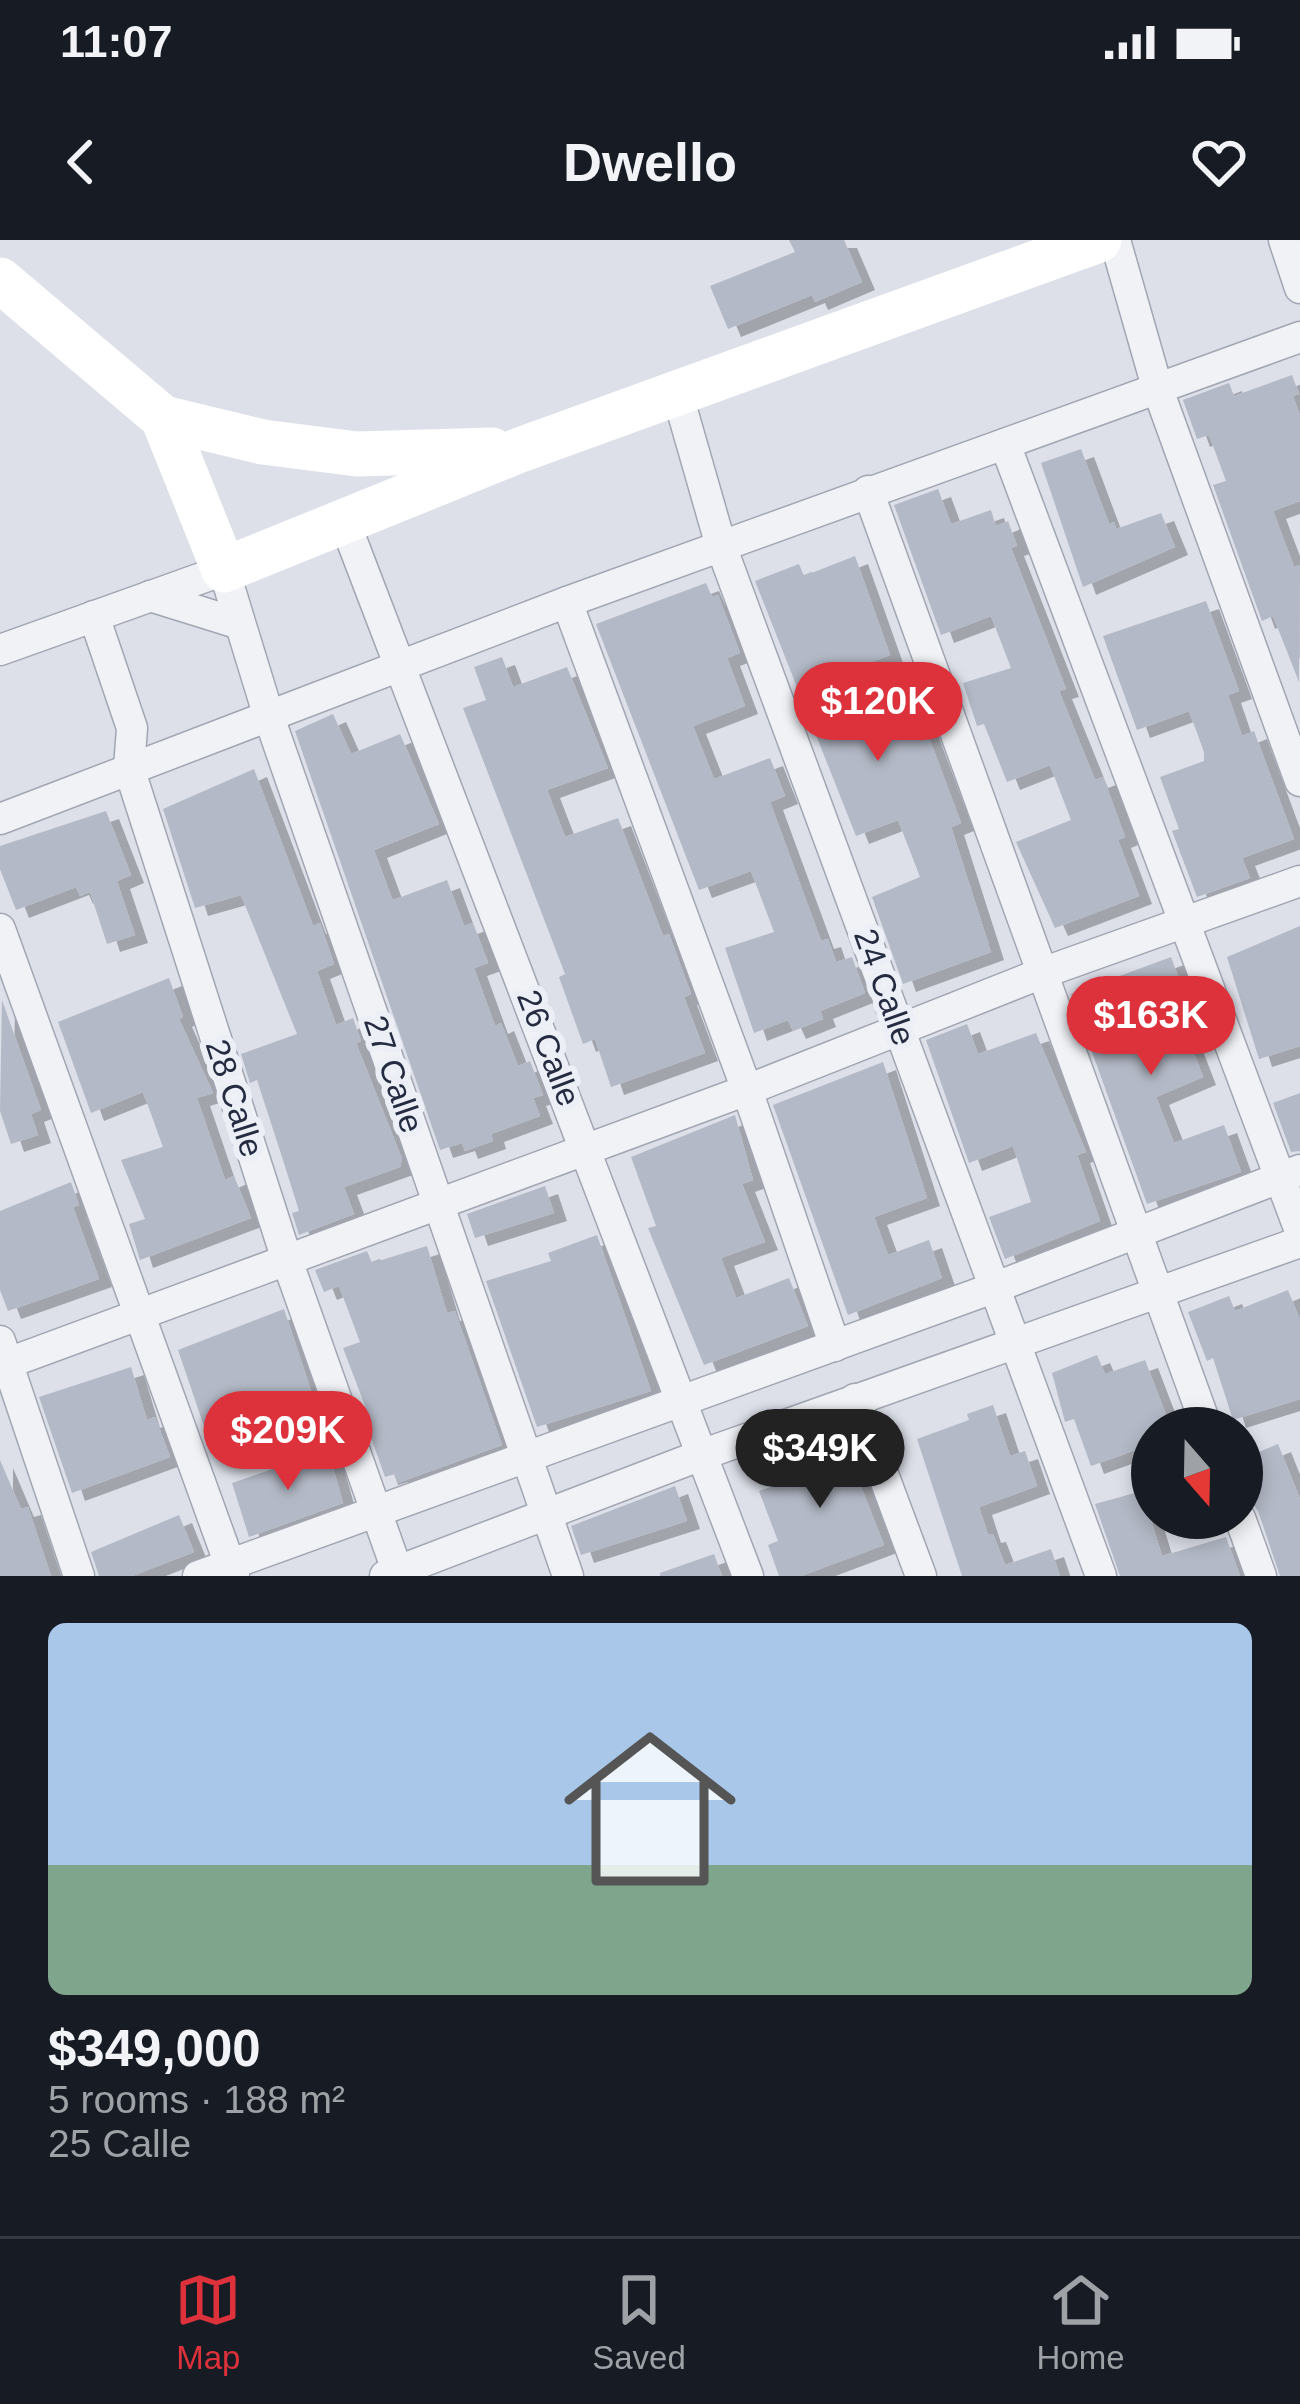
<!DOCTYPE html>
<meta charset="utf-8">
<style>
body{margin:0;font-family:Arial,sans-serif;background:#20242c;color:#f1f3f6;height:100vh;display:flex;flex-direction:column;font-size:45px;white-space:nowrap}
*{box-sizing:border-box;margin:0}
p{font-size:39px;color:#9ea1a6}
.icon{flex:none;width:66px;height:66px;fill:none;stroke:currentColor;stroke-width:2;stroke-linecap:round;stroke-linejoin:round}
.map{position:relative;height:1336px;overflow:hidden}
.sheet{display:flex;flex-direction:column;background:#171b24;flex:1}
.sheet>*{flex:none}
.needle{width:78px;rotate:160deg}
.buttons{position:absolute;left:1131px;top:1167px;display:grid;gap:24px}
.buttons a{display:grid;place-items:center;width:132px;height:132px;border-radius:50%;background:#171b24;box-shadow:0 6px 18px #0003;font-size:60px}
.price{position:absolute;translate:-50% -102px;padding:0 27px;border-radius:42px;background:#dd323c;color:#fff;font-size:39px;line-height:78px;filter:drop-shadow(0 3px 6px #0008)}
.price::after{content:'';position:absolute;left:50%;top:72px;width:36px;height:27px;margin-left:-18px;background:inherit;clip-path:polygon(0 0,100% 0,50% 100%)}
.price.on{background:#222;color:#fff}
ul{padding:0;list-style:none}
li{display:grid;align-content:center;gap:24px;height:636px;padding:0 48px}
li+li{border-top:3px solid #363941}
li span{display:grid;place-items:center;height:372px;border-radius:18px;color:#555}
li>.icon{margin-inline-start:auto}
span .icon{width:216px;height:216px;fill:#fffc;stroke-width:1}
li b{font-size:51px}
.status{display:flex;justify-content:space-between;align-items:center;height:84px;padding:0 60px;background:#171b24;direction:ltr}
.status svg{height:33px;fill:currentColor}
header{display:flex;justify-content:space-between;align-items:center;height:156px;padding:0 48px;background:#171b24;font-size:54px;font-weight:800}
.tabs{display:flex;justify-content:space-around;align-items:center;height:168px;border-top:3px solid #363941;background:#171b24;font-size:33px;color:#9ea1a6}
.tabs a{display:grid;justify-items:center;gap:6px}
.tabs .on{color:#dd323c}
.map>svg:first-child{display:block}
.building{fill:#b3b9c6;filter:url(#shadow)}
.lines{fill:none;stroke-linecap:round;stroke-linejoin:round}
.street-casing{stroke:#a2a6b3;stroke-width:33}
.street{stroke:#f0f2f6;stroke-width:30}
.secondary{stroke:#fff;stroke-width:45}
.labels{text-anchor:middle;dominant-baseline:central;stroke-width:12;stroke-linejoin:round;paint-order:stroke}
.street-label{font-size:33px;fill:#252c41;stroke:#eceff6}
</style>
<div class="status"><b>11:07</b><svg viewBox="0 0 49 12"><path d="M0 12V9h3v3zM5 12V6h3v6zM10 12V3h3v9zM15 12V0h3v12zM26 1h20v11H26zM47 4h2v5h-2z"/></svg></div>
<header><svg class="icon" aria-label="back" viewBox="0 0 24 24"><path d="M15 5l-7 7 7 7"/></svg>Dwello<svg class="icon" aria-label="heart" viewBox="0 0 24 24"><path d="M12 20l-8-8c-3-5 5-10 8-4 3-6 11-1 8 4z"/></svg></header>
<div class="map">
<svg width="1300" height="1336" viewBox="0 0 1300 1336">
<defs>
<filter id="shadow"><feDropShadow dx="13" dy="8" stdDeviation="0" flood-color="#0004"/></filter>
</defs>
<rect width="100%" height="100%" fill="#dde0e9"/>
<g class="building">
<path d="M789,0H844L862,42L815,62L812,55L728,89L710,46L795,12Z"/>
<path d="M1292,135L1299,154L1293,156L1300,176V261L1273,271L1294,327L1300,325L1299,442L1273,376L1262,381L1213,245L1226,241L1209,195L1197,199L1183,160L1229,143L1234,156Z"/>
<path d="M1081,209L1109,284L1114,282L1116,289L1161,273L1175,307L1083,347L1041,223Z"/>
<path d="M938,249L951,284L991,270L996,286L1008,281L1017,306L1011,308L1066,449L1059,451L1095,540L1103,537L1125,597L1118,600L1139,656L1055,688L1016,602L1071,580L1050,525L1007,542L984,484L977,486L963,443L1011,428L991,376L941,395L894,265Z"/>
<path d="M855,316L890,415L840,434L860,484L916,463L961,583L951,587L991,712L903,744L872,657L920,637L898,580L856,596L755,341L799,324L804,336Z"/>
<path d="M706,343L712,357L718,355L740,413L727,418L745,466L693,486L714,539L770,518L785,556L770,562L821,701L828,699L836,722L852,717L865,753L820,771L823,779L793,791L788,780L754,793L725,708L774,692L751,631L699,650L596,384Z"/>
<path d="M1206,361L1239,451L1228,455L1242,496L1254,491L1294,599L1242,618L1250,638L1197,657L1172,591L1179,589L1160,537L1204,521V512L1189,471L1137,490L1103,396Z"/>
<path d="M502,417L513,447L567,427L608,528L547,550L565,597L618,578L663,696L669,694L691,754L684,757L705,813L611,847L595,799L583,804L559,737L565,734L463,468L486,460L474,427Z"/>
<path d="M333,474L351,514L400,494L439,584L374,610L391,656L393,660L447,640L464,686L473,683L488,723L474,728L495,786L501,783L518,826L530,821L543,855L533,858L540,876L491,894L493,901L465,911L462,903L440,910L295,491Z"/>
<path d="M254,529L313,686L320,683L334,724L317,731L336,785L353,778L361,801L356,803L402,919L400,927L344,947L354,974L299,995L292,973L299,971L283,920L257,840L250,843L241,814L297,794L241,655L195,668L163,569Z"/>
<path d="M106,571L131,635L117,641L135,695L107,704L90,652L80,656L76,647L16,670L0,629V606Z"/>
<path d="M1300,686V806L1259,819L1227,717Z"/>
<path d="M1171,717L1182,747L1170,751L1203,837L1156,857L1174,903L1224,885L1241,932L1147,964L1071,754Z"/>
<path d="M169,738L183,777L179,779L213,853L197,858L225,940L234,936L251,978L140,1020L129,984L145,979L121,920L163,907L143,852L91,873L58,782Z"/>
<path d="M2,760L41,870L31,874L38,895L11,904L0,871Z"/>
<path d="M967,784L978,814L1036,793L1086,912L1077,915L1100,981L1005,1019L989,977L1031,962L1013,906L969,923L926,800Z"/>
<path d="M883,822L927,958L874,977L888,1015L929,1000L942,1038L848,1075L773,865Z"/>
<path d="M1300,853V911L1291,912L1273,863Z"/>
<path d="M735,875L753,940L742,944L765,1002L721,1018L736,1058L789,1038L808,1086L704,1125L648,988L656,986L631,917Z"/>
<path d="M71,942L79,965L73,967L99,1039L8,1071L0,1050V971Z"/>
<path d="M545,946L554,973L475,998L467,974Z"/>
<path d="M597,995L651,1151L537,1187L486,1041L551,1021L548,1013Z"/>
<path d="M427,1006L447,1073L455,1071L502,1205L398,1243L395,1234L385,1237L362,1172L367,1171L343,1108L360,1102L339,1046L324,1052L315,1030L367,1011L372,1023Z"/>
<path d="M1288,1050L1300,1080V1159L1233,1180L1213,1118L1207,1121L1188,1072L1229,1056L1235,1071Z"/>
<path d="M284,1069L316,1166L240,1197L237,1190L209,1201L178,1110Z"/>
<path d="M1097,1115L1105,1134L1145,1120L1171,1188H1152V1204L1091,1226L1074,1179L1065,1182L1052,1133Z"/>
<path d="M131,1127L147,1180L155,1177L170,1217L72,1253L39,1157Z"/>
<path d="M993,1165L1010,1216L1025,1211L1037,1246L979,1267L988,1295L993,1294L1005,1325L1051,1309L1060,1336H962L917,1199L969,1180L967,1174Z"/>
<path d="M838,1189L884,1305L801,1336H779L768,1305L778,1301L759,1251L804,1235L793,1205Z"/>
<path d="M1278,1204L1300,1259V1336H1280L1258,1271L1242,1250V1219Z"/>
<path d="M328,1210L343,1263L249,1297L232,1243Z"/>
<path d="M0,1220L21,1269L28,1267L51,1336H0Z"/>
<path d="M675,1246L687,1281L581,1315L571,1286Z"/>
<path d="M1142,1251L1162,1316L1226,1297L1240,1336H1120L1095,1264Z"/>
<path d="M179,1275L194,1312L132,1336H99L91,1312Z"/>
<path d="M714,1314L722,1336H660V1333Z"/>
</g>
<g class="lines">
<g class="street-casing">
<g id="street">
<path d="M1115,0L1157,147L1300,541"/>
<path d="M1284,0L1300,48"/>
<path d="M678,156L721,306L1101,1336"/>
<path d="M1005,204L1300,991"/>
<path d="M868,251L1207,1188"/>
<path d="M345,283L748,1336"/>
<path d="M150,356L240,384"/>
<path d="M567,362L747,850L835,1106"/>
<path d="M94,376L132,488L129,528L287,1020L399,1336"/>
<path d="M0,410L224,330L269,477L568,1336"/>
<path d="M0,579L567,362L1300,97"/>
<path d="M0,689L234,1336"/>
<path d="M0,1101L79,1336"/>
<path d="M0,1126L747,850L1045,732L1300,641"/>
<path d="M855,1159L921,1336"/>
<path d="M1240,1278L1261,1336"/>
<path d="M198,1336L996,1047L1300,930"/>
<path d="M385,1336L704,1214L1300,1002"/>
</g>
</g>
<use href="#street" class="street"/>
<g class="secondary">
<path d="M0,40L163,178L224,330L520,210L1099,0"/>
<path d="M163,178L263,202L357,214L492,210"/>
</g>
</g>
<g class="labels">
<g class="street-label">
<text transform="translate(885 747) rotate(70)">24 Calle</text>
<text transform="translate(549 808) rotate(69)">26 Calle</text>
<text transform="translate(394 834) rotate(71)">27 Calle</text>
<text transform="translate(235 858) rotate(72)">28 Calle</text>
</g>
</g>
</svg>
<div class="buttons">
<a><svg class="needle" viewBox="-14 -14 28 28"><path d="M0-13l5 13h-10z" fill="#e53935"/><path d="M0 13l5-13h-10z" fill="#9ea1a6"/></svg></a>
</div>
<b class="price" style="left:878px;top:524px">$120K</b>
<b class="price" style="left:1151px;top:838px">$163K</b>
<b class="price" style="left:288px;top:1253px">$209K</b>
<b class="price on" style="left:820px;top:1271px">$349K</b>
</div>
<section class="sheet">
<ul>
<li><span style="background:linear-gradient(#a9c7e8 65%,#7fa58c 0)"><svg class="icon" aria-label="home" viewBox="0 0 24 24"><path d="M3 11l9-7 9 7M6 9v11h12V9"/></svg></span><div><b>$349,000</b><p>5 rooms · 188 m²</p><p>25 Calle</p></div></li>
</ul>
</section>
<nav class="tabs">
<a class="on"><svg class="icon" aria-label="map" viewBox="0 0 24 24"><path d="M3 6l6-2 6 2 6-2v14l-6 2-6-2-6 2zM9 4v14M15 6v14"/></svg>Map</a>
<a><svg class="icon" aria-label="saved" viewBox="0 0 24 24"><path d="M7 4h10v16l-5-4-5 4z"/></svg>Saved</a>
<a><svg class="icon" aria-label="home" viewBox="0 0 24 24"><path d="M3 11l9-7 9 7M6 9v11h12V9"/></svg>Home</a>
</nav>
